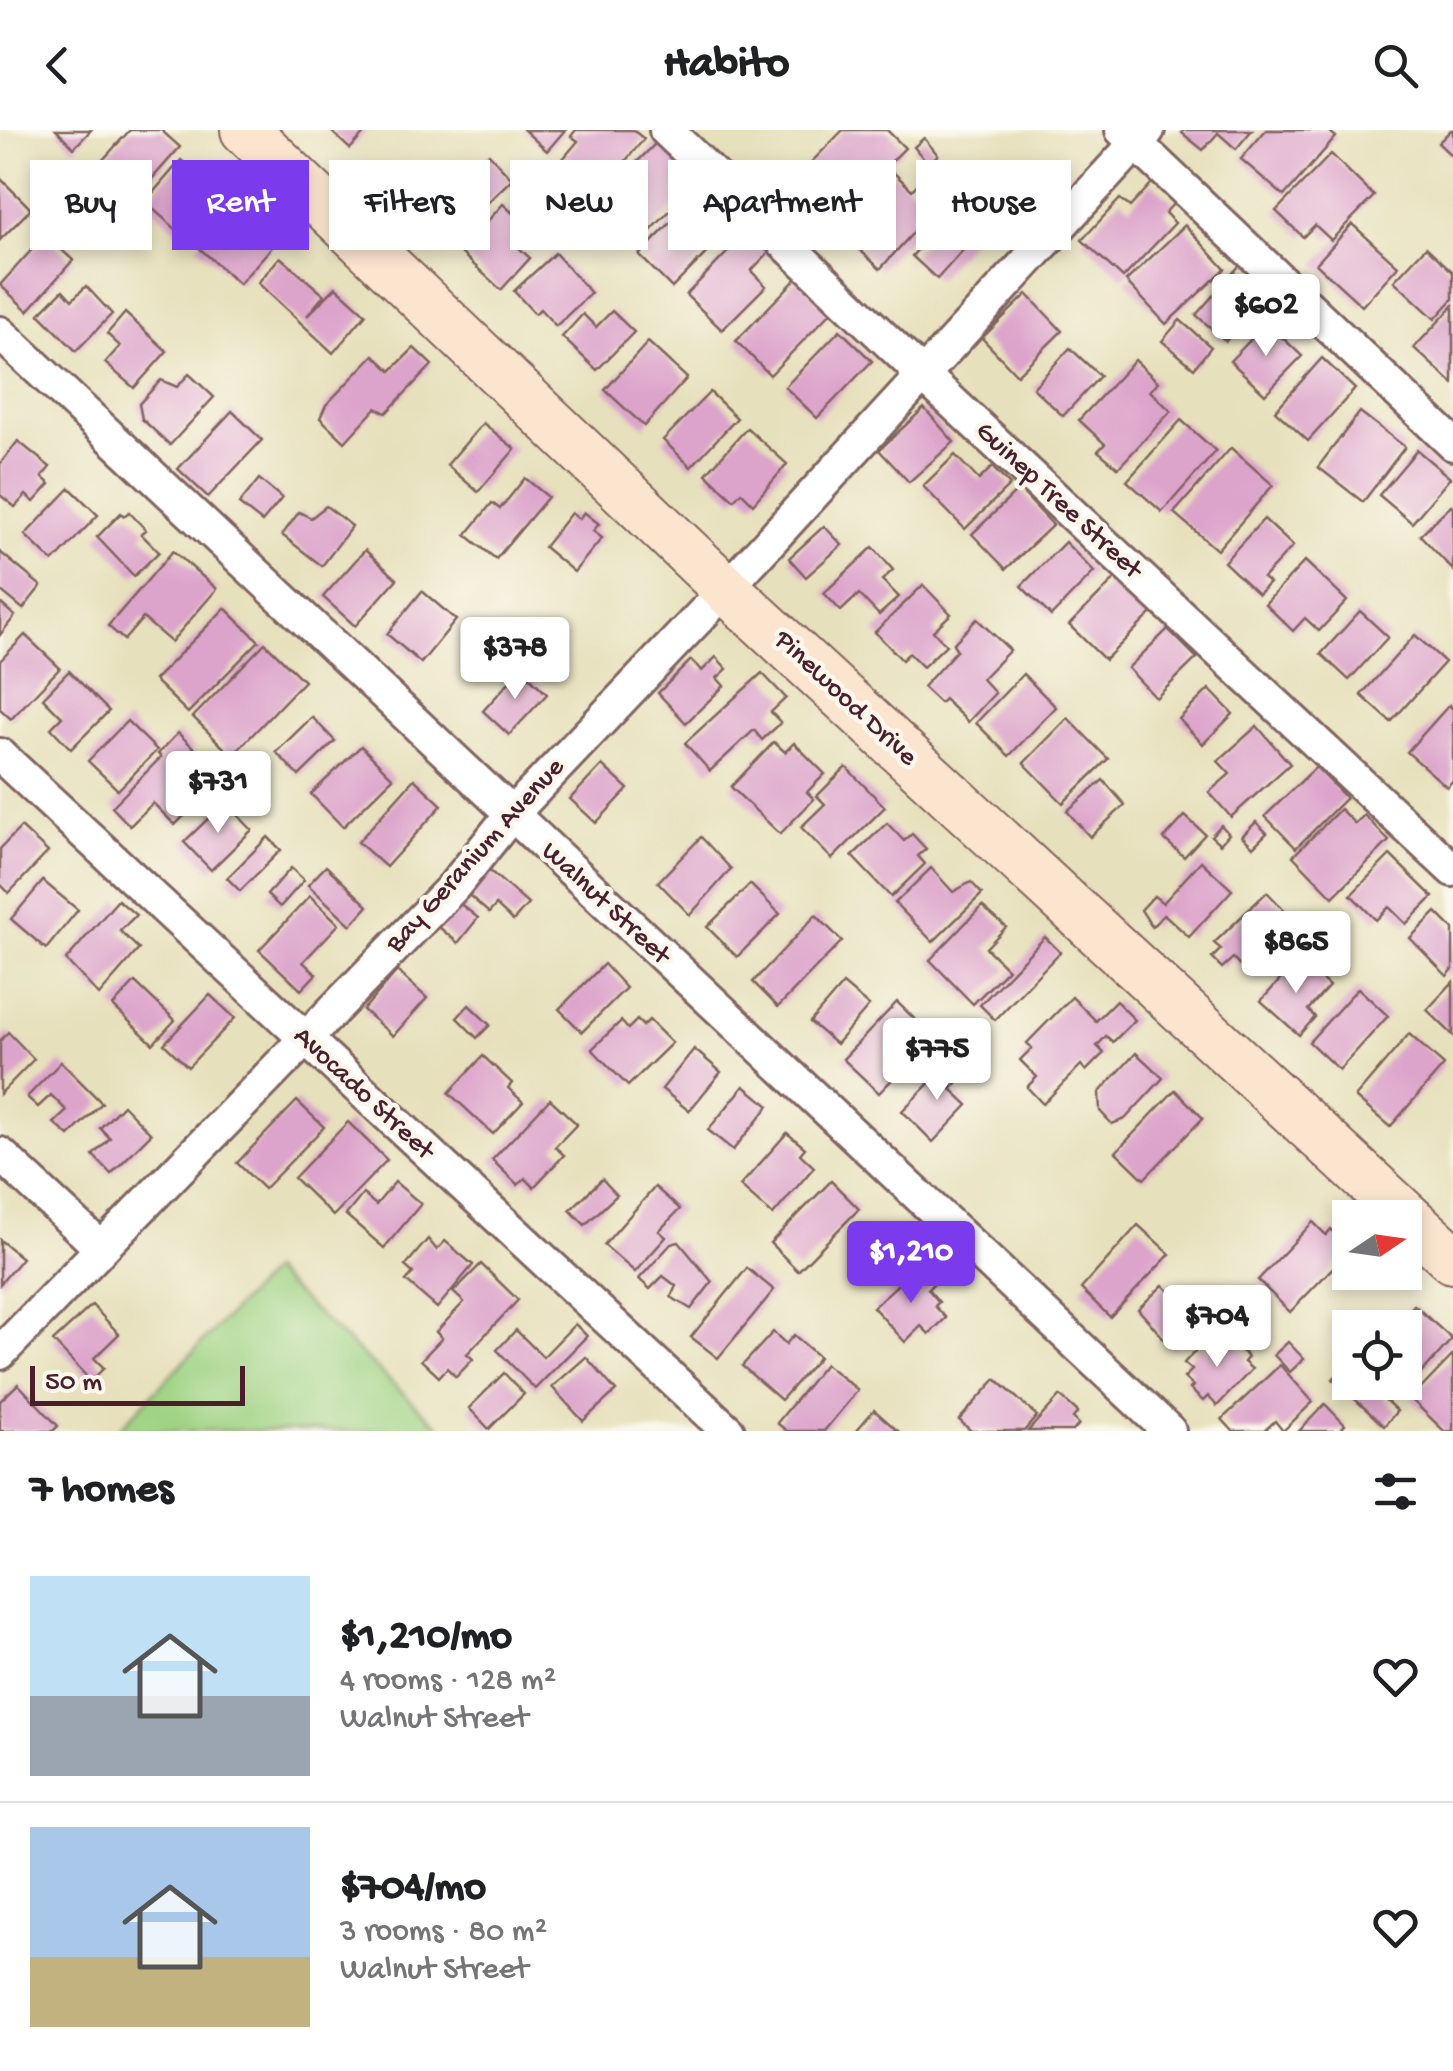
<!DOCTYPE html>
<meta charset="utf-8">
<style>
body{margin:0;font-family:"Gochi Hand",sans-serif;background:#f2f2f2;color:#202124;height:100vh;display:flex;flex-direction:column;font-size:38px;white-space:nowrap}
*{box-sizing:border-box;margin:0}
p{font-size:32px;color:#757577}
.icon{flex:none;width:55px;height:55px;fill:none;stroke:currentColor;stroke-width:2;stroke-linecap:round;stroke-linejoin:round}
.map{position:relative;height:1301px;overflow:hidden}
.side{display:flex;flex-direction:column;background:#fff;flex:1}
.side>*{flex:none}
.banner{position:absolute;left:30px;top:30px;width:1395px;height:90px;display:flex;gap:20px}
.needle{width:65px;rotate:77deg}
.buttons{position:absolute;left:1332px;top:1070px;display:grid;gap:20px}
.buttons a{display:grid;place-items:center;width:90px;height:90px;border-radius:0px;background:#fff;box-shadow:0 5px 15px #0003;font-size:50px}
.scale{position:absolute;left:30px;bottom:25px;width:215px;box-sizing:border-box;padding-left:10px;border:5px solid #4a1f2b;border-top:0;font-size:28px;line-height:35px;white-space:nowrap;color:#4a1f2b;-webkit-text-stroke:8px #fbf7ec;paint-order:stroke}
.price{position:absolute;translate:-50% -85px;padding:0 22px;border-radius:10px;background:#fff;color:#222;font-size:32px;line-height:65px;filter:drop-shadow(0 2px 5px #0008)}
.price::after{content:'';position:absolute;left:50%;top:60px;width:30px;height:22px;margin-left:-15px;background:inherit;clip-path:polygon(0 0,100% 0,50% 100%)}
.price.current{background:#7c3aed;color:#fff}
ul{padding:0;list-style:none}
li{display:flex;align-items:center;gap:30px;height:250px;padding:0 30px}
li+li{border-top:2px solid #e0e0e0}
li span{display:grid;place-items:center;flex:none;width:280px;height:200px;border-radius:0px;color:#555}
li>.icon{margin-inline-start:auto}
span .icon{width:120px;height:120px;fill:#fffc;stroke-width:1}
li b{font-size:42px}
h2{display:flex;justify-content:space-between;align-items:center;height:120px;padding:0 30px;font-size:42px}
.pill{padding:0 35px;border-radius:0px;background:#fff;box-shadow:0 5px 15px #0003;font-size:35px;line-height:90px}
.pill.current{background:#7c3aed;color:#fff}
header{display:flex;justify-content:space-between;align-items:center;height:130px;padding:0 30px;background:#fff;font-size:45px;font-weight:700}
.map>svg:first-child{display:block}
.green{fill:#9fd384;stroke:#747958;stroke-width:2.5}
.building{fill:#dca3cb}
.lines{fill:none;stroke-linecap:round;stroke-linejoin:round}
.street-casing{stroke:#81635e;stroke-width:38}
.secondary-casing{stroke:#81635e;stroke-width:52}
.street{stroke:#fff;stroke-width:32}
.secondary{stroke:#fce5cf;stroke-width:48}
.labels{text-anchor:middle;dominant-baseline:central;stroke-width:9;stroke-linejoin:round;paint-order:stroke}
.street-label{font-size:28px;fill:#4a1f2b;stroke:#fbf7ec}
</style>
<header><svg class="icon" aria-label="back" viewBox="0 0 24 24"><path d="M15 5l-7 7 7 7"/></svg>Habito<svg class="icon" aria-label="search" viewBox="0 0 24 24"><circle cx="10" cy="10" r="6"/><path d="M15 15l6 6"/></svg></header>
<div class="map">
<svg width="1453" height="1301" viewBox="0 0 1453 1301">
<rect width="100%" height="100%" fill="#fbf7ec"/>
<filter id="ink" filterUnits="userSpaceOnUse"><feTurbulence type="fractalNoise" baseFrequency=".01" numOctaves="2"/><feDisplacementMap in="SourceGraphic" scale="20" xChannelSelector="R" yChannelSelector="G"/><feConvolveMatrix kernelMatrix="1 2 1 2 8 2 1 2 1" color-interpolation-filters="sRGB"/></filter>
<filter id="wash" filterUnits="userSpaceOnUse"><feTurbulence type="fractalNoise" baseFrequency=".0048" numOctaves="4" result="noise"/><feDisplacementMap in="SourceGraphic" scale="40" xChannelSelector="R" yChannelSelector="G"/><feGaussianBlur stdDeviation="2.25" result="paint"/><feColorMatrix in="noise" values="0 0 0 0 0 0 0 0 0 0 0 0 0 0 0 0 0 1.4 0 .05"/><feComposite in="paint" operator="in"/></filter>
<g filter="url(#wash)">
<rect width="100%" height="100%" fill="#e7e0bc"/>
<path class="green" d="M271,1141L444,1301H117Z"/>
<g id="blocks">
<g class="building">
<path d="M56,0H91L74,18Z"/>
<path d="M130,0H161L180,17L119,86L82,53Z"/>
<path d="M330,0H367L350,19Z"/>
<path d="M524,0H565L547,21Z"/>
<path d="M576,0H633L644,9L594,68L557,36L578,11L571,6Z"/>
<path d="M843,0H887L905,18L834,90L794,50Z"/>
<path d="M1184,0H1252L1236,19L1218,3L1203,20L1182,3Z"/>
<path d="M1266,0H1328L1336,7L1284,66L1241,29Z"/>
<path d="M1451,0H1453V27L1438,13Z"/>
<path d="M924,8L938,25L928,34L914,17Z"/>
<path d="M659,10L700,49L643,109L612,79L640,49L630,39Z"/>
<path d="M489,24L512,49L451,108L413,69L433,51L438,56L451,43L460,52Z"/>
<path d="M1331,24L1374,66L1331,110L1315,95L1303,107L1276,81Z"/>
<path d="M181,30L215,60L178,101L145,72Z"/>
<path d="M931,39L953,59L880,139L839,100L893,42L912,60Z"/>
<path d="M0,48L31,79L0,110Z"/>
<path d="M1152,53L1174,73L1165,83L1175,93L1123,148L1082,110L1120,69L1130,77Z"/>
<path d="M243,66L272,94L260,107L272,117L239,154L197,116Z"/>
<path d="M963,69L988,92L937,149L912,126Z"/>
<path d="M693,70L726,103L672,158L639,125Z"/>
<path d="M503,74L533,102L519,118L530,128L501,160L460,122Z"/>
<path d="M1352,94L1398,136L1362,176L1316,134Z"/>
<path d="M1185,95L1225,139L1166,194L1126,151Z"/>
<path d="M749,100L770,121L751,141L766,156L722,200L686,165Z"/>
<path d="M45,105L73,130L28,181L0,155Z"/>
<path d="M1426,117L1453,142V169L1435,189L1394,151Z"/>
<path d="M555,123L591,163L556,196L540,179L535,184L514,161Z"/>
<path d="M280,127L324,165L307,186L336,157L366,184L333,223L258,153Z"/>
<path d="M1240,135L1269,161L1226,211L1196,185Z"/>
<path d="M797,148L831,182L770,245L736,211Z"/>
<path d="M86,156L112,184L76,221L39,184L63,160L72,170Z"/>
<path d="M1027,164L1062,201L1017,245L982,208Z"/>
<path d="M1453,176V254L1414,218Z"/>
<path d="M612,181L634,202L597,240L562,207L583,184L596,197Z"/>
<path d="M125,183L167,221L134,258L105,233L120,216L107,204Z"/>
<path d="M1180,190L1211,217L1194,238L1162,211Z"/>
<path d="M1267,193L1302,226L1265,264L1230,231Z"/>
<path d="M840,200L872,231L817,288L785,257Z"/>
<path d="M648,212L687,248L644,296L605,260Z"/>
<path d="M414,218L432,235L386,283L376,278L345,312L320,288L326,275L374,225L391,241Z"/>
<path d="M1070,218L1100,246L1063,286L1033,258Z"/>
<path d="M1322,228L1355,259L1308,311L1275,281Z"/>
<path d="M1135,230L1158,252L1150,261L1171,281L1118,338L1098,321L1105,314L1079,290Z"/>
<path d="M189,244L214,267L170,315L142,289L139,274L161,250L177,257Z"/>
<path d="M710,262L737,288L691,337L663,310Z"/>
<path d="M924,278L954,312L909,352L879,320Z"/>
<path d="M232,281L262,310L208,367L178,339Z"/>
<path d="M1360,282L1405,317L1363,372L1318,337Z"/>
<path d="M1181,290L1216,321L1162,382L1127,351Z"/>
<path d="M483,293L515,319L478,362L447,335Z"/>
<path d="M747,298L787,334L753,374L741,362L734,370L706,344Z"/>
<path d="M18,311L50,337L42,347L50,354L34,372L26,365L15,377L0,365V334Z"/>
<path d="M1231,318L1273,355L1217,420L1174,383Z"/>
<path d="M1417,320L1450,348L1412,393L1379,365Z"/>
<path d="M955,325L979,350L992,337L1010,355L965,399L923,356Z"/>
<path d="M525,348L548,367L496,429L466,405L492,373L500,379Z"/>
<path d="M259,349L282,368L262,392L239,374Z"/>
<path d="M70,358L98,385L53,432L25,405Z"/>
<path d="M1019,359L1053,395L1006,439L972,404Z"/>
<path d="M1451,375L1453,377V440L1420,405Z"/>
<path d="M326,376L352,396L322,436L282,405L299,382L311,388Z"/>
<path d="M129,382L146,400L141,404L159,422L134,446L97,407L121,383L124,386Z"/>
<path d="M584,382L599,394L593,401L602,408L574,442L544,417L571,383L579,389Z"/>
<path d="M1264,389L1293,416L1263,448L1269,453L1258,464L1224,432Z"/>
<path d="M824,396L842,415L806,447L789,428Z"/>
<path d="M1065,412L1094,442L1051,486L1021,456Z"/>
<path d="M873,417L893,440L882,450L899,467L879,485L859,464L841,481L824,463Z"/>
<path d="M365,420L397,449L355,496L323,467Z"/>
<path d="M173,421L217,459L171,512L143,488L124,510L108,496Z"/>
<path d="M0,422L41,456L23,479L0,460Z"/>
<path d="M1305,431L1347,471L1319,501L1305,488L1293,501L1265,474Z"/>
<path d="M1120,444L1155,480L1105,530L1069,495Z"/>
<path d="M923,455L951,484L933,501L946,515L923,537L909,523L902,530L875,502Z"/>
<path d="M422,461L456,490L421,533L387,504Z"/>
<path d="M0,473L15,486L0,505Z"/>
<path d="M225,478L259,511L188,583L154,550Z"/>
<path d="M1360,481L1388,507L1349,550L1321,524Z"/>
<path d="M977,489L1010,520L982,549L995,563L968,592L944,569L940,573L923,557L957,520L953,514Z"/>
<path d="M1168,499L1197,528L1156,568L1128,538Z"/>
<path d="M25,505L60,538L11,589L0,579V531Z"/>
<path d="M1415,505L1445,532L1391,592L1361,565Z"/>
<path d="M265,513L304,551L232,626L193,587Z"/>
<path d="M716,527L727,539L717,548L724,556L686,593L658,563L691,530L702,541Z"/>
<path d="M521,539L547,564L509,605L483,581Z"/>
<path d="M69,541L109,581L71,619L51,598L62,587L43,568Z"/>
<path d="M762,543L786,568L771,582L781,593L762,610L754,600L710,641L685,613Z"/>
<path d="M1023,544L1056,577L1009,626L976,593Z"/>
<path d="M1209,559L1233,584L1203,614L1179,589Z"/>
<path d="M1449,575L1453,579V650L1447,657L1407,622Z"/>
<path d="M312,587L335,611L299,646L276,622Z"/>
<path d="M1068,588L1108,629L1063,673L1024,633Z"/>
<path d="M127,591L157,620L118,660L88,631Z"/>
<path d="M1257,596L1290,634L1231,687L1209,662L1230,644L1218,631Z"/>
<path d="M178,603L195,619L174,641L186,652L201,637L217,653L175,695L153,673L130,696L112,677L161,627L158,624Z"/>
<path d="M774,612L785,622L794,613L825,644L807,662L814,669L780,704L731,657Z"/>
<path d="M361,616L393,648L343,697L311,664Z"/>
<path d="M602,635L628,659L596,693L570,669Z"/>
<path d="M846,637L885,677L832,729L801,697L825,674L817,666Z"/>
<path d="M1316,637L1346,668L1296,718L1265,686Z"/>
<path d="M414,649L442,675L386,737L358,712Z"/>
<path d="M1103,650L1125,675L1090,707L1067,681Z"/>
<path d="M225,672L252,700L211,740L184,712Z"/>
<path d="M1340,679L1355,694L1364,685L1389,711L1333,767L1293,726Z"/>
<path d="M1185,686L1205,704L1184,727L1164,709Z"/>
<path d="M1256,692L1267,703L1253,717L1242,706Z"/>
<path d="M887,693L904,711L912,704L926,719L918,726L925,734L891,767L852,726Z"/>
<path d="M1221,695L1229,704L1220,714L1211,706Z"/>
<path d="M21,697L48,722L9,763L0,754V719Z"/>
<path d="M268,707L281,720L240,761L227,748Z"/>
<path d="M701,707L731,739L690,785L658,752Z"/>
<path d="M1390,725L1433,767L1406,794L1389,777L1376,790L1351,765Z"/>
<path d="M1201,731L1232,760L1189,807L1164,784L1152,797L1141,780L1154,766L1163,773Z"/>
<path d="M483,735L528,774L513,791L496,775L489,783L462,759Z"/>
<path d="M326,736L368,776L351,795L308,755Z"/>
<path d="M291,738L304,750L280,777L267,765Z"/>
<path d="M931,738L953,762L971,752L982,764L933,812L895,773Z"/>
<path d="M43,751L78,780L46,819L11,789Z"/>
<path d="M750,754L780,784L737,827L707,797Z"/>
<path d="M1267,762L1290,786L1278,799L1287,809L1280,817L1284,822L1259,846L1252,838L1245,841L1233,828L1222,838L1212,828L1221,819L1214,813Z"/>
<path d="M310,766L339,794L303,832L316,844L301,860L259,820Z"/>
<path d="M453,768L478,788L458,813L433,792Z"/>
<path d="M118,770L136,785L120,801L139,819L99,865L66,830Z"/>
<path d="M982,776L1006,797L986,818L1008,839L973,874L930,830Z"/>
<path d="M1436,782L1453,799V839L1447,846L1410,808Z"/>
<path d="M816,785L842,811L778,877L753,852Z"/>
<path d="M1045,807L1060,822L995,890L980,875Z"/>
<path d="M1299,829L1329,856L1308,880L1315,887L1299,905L1261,871Z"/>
<path d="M604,834L626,858L582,902L559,879Z"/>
<path d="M397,841L427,868L393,906L363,880Z"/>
<path d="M135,852L175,890L153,914L113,876Z"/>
<path d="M1453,852V905L1427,880Z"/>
<path d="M843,854L869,876L836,914L810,892Z"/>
<path d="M1358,858L1388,886L1339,940L1309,912Z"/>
<path d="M210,865L235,888L188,937L164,914Z"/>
<path d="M1072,867L1096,891L1116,871L1135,890L1113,912L1106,906L1097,916L1104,923L1086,941L1081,935L1043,974L1027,957L1037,947L1020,930L1032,918L1027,913Z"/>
<path d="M897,872L933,907L879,963L843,929Z"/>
<path d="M469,875L490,895L477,908L457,888Z"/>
<path d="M637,890L643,896L649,890L672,913L628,956L592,919L621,891L628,899Z"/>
<path d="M8,902L34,929L0,964V911Z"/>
<path d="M1409,904L1444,935L1390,997L1355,967Z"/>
<path d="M694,919L721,942L689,981L662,959Z"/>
<path d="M1136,923L1163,948L1125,989L1112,994L1100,981L1099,963Z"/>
<path d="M483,926L512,953L508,958L523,972L493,1004L449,963Z"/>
<path d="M951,931L965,945L951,959L968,975L933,1012L902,981Z"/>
<path d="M61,932L102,973L69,1006L54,993L67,981L51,965L38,977L27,967Z"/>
<path d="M744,956L769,976L733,1020L708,1000Z"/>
<path d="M1175,960L1203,988L1144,1049L1116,1022Z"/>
<path d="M550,969L577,994L555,1017L564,1025L534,1057L525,1048L518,1055L492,1030Z"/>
<path d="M297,971L324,997L264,1059L237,1033Z"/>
<path d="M123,975L151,1004L111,1044L93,1025L110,1008L100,998Z"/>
<path d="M348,992L387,1030L333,1086L294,1048Z"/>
<path d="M787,1003L805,1018L800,1024L814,1037L773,1085L740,1056Z"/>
<path d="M602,1049L617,1065L585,1095L570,1080Z"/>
<path d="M831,1051L859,1079L798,1141L770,1113Z"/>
<path d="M395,1052L421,1074L384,1118L346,1085L363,1064L376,1075Z"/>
<path d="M655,1057L680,1079L659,1101L666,1107L635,1142L604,1115Z"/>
<path d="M1313,1092L1326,1105L1331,1099L1348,1116L1343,1121L1346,1124L1290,1182L1258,1150Z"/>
<path d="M1138,1095L1170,1124L1110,1187L1081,1159Z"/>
<path d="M883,1097L904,1117L871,1151L850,1131Z"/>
<path d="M428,1109L437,1120L445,1111L473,1135L437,1178L406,1151L413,1143L405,1136Z"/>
<path d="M0,1110L22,1128L0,1154Z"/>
<path d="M679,1112L712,1152L691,1179L671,1167L676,1156L663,1146L650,1159L639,1149L671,1114Z"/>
<path d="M481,1134L518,1170L467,1224L473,1229L456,1247L447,1238L439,1247L421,1230L442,1208L436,1202L464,1172L453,1162Z"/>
<path d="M918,1136L934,1153L928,1159L939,1172L935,1176L946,1188L929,1204L921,1196L905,1212L873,1177Z"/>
<path d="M747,1138L774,1160L718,1228L691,1207Z"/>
<path d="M1163,1155L1199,1192L1172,1218L1138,1179Z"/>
<path d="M92,1175L119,1204L94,1228L104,1238L91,1251L53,1211Z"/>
<path d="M1414,1175L1452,1209L1414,1251L1405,1242V1198H1394Z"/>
<path d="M575,1194L587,1206L535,1259L497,1220L516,1200L543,1227Z"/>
<path d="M773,1202L786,1214L794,1205L819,1227L781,1270L742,1236Z"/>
<path d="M1225,1204L1248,1227L1244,1232L1252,1239L1217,1276L1208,1266L1203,1271L1190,1259L1193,1256L1184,1248L1192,1240L1184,1233L1201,1215L1209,1222Z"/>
<path d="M1288,1212L1304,1229L1290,1242L1274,1225Z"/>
<path d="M1453,1225V1301H1444L1411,1269Z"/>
<path d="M586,1227L616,1261L583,1291L552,1257Z"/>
<path d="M1350,1231V1252H1397L1383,1268L1397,1281L1384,1296L1333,1249Z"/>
<path d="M825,1234L858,1260L824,1301H787L777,1293Z"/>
<path d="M1280,1235L1313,1272L1283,1301L1275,1291L1264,1301H1233L1222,1289Z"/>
<path d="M504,1243L524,1264L489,1299L469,1278Z"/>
<path d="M996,1249L1037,1286L1024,1301H971L959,1290Z"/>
<path d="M18,1254L58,1296L53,1301H0V1271Z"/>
<path d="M1060,1266L1078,1282L1073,1288L1079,1294L1073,1301H1028Z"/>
<path d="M1325,1274L1345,1295L1341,1299L1344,1301H1299Z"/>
<path d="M874,1280L898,1301H856Z"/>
</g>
</g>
</g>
<g filter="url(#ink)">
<use href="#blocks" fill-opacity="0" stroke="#81635e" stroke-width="2.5"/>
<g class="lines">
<g class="street-casing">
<g id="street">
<path d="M666,0L922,244L1453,740"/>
<path d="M1122,0L1453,314"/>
<path d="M0,203L1169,1301"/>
<path d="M0,625L728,1301"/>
<path d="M0,1024L101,1118"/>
<path d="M0,1223L454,756L511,685L726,459L1148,0"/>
</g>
</g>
<g class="secondary-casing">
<path id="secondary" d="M245,0L726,459L1453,1129"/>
</g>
<use href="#street" class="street"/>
<use href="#secondary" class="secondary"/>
</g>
</g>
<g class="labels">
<g class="street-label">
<text transform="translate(1058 371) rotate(43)">Guinep Tree Street</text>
<text transform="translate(845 569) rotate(43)">Pinewood Drive</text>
<text transform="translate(476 726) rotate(-48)">Bay Geranium Avenue</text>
<text transform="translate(605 774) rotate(43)">Walnut Street</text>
<text transform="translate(363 964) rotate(43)">Avocado Street</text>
</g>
</g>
</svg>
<div class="buttons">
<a><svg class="needle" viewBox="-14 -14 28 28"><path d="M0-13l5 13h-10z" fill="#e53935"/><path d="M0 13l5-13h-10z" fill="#757577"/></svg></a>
<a><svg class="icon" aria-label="locate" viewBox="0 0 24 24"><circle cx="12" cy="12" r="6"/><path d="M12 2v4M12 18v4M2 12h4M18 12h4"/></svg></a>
</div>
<div class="scale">50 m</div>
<b class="price" style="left:1266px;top:229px">$602</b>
<b class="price" style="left:515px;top:572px">$378</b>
<b class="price" style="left:218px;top:706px">$731</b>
<b class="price" style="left:1296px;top:866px">$865</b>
<b class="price" style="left:937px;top:973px">$775</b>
<b class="price current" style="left:911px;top:1176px">$1,210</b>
<b class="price" style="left:1217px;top:1240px">$704</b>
<div class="banner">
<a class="pill">Buy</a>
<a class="pill current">Rent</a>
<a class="pill">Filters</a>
<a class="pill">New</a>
<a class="pill">Apartment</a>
<a class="pill">House</a>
</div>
</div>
<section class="side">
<h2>7 homes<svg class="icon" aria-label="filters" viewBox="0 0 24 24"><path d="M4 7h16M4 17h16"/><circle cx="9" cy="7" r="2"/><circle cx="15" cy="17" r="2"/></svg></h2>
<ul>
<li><span style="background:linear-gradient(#bfe0f5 60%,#9aa5b1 0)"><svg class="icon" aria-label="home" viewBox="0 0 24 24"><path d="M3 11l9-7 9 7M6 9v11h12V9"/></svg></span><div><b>$1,210/mo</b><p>4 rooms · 128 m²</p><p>Walnut Street</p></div><svg class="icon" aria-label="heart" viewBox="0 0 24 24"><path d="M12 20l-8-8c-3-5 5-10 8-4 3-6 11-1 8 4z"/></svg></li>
<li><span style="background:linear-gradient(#a9c7e8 65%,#c2b280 0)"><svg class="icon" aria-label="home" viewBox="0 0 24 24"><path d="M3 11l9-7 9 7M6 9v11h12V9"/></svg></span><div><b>$704/mo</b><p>3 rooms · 80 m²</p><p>Walnut Street</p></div><svg class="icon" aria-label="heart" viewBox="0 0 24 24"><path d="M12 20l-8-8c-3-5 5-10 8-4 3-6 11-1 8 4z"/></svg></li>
</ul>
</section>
